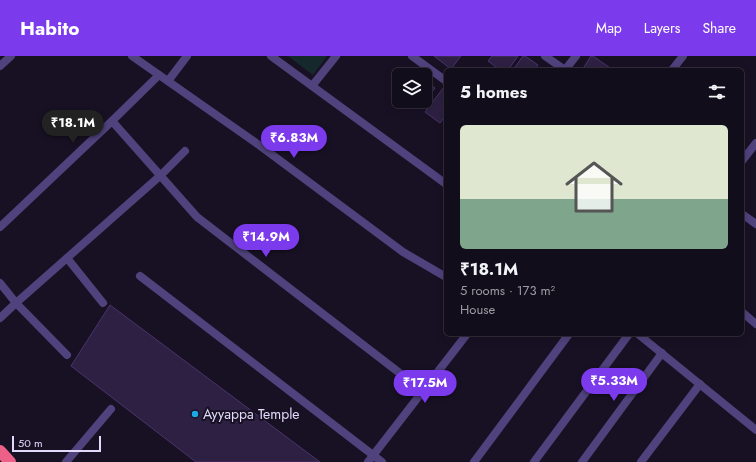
<!DOCTYPE html>
<meta charset="utf-8">
<style>
body{margin:0;font-family:Jost,sans-serif;background:#1f1b28;color:#f1f3f6;height:100vh;display:flex;flex-direction:column;font-size:15px;white-space:nowrap}
*{box-sizing:border-box;margin:0}
p{font-size:13px;color:#9c9ca3}
.icon{flex:none;width:22px;height:22px;fill:none;stroke:currentColor;stroke-width:2;stroke-linecap:round;stroke-linejoin:round}
.map{position:relative;flex:1;overflow:hidden}
.sheet{position:absolute;left:444px;top:12px;width:300px;height:268px;display:flex;flex-direction:column;background:#120d1b;border-radius:6px;box-shadow:0 2px 10px #0003,0 0 0 1px #312d3a}
.sheet>*{flex:none}
.tools{position:absolute;left:392px;top:12px;display:grid;gap:8px}
.tools a{display:grid;place-items:center;width:40px;height:40px;border-radius:6px;background:#120d1b;box-shadow:0 2px 10px #0003,0 0 0 1px #312d3a;font-size:20px}
.scale{position:absolute;left:12px;bottom:10px;width:89px;box-sizing:border-box;padding-left:4px;border:2px solid #e3d9fb;border-top:0;font-size:11px;line-height:14px;white-space:nowrap;color:#e3d9fb;-webkit-text-stroke:3px #181124;paint-order:stroke}
.price{position:absolute;translate:-50% -34px;padding:0 9px;border-radius:14px;background:#7c3aed;color:#fff;font-size:13px;line-height:26px;filter:drop-shadow(0 1px 2px #0008)}
.price::after{content:'';position:absolute;left:50%;top:24px;width:12px;height:9px;margin-left:-6px;background:inherit;clip-path:polygon(0 0,100% 0,50% 100%)}
.price.selected{background:#222;color:#fff}
ul{padding:0;list-style:none}
li{display:grid;align-content:center;gap:8px;height:212px;padding:0 16px}
li span{display:grid;place-items:center;height:124px;border-radius:6px;color:#555}
li>.icon{margin-inline-start:auto}
span .icon{width:72px;height:72px;fill:#fffc;stroke-width:1}
li b{font-size:17px}
h2{display:flex;justify-content:space-between;align-items:center;height:48px;padding:0 16px;font-size:17px}
header{display:flex;align-items:center;gap:24px;box-sizing:border-box;height:56px;padding:0 20px;background:#7c3aed;color:#fff}
header strong{font-size:19px}
nav{display:flex;gap:22px;margin-inline-start:auto;font-size:14px}
.map>svg:first-child{display:block}
.green{fill:#15292d}
.building{fill:#2d2042;stroke:#4a346c}
.lines{fill:none;stroke-linecap:round;stroke-linejoin:round}
.street{stroke:#50427d;stroke-width:8}
.highway{stroke:#ed6189;stroke-width:12}
.poi-dot{fill:#1ba9e4;stroke:#181124;stroke-width:1.5}
.labels{text-anchor:middle;dominant-baseline:central;stroke-width:4;stroke-linejoin:round;paint-order:stroke}
.poi-label{font-size:14px;fill:#e3d9fb;stroke:#181124;text-anchor:start}
</style>
<header>
<strong>Habito</strong>
<nav><a>Map</a><a>Layers</a><a>Share</a></nav>
</header>
<div class="map">
<svg width="756" height="406" viewBox="0 0 756 406">
<rect width="100%" height="100%" fill="#181124"/>
<path class="green" d="M288,0H327L313,19Z"/>
<g class="building">
<path d="M434,0H461L451,13Z"/>
<path d="M492,0H518L508,14H500L488,5Z"/>
<path d="M523,0H525L538,9L534,14H513Z"/>
<path d="M591,0H593L613,14H582Z"/>
<path d="M425,25L435,32L421,51L412,45H425Z"/>
<path d="M444,31L446,32V59L440,67L425,56Z"/>
<path d="M110,249L320,406H196L71,310Z"/>
</g>
<g class="lines">
<g class="street">
<path d="M132,0L259,89L403,196L446,221"/>
<path d="M271,0L446,128"/>
<path d="M412,0L446,25"/>
<path d="M545,0L565,14L576,0"/>
<path d="M0,10L11,0"/>
<path d="M672,14L683,0"/>
<path d="M168,25L187,0"/>
<path d="M312,30L336,0"/>
<path d="M112,65L197,161L423,335"/>
<path d="M742,105L756,87"/>
<path d="M742,158L756,168"/>
<path d="M0,171L112,65L159,19"/>
<path d="M67,202L103,247"/>
<path d="M140,220L382,406"/>
<path d="M0,227L16,247L67,299"/>
<path d="M742,256L756,268"/>
<path d="M0,262L16,247L161,119L185,95"/>
<path d="M638,278L756,374"/>
<path d="M66,406L111,353"/>
<path d="M368,406L467,278"/>
<path d="M474,406L569,278"/>
<path d="M534,406L629,278"/>
<path d="M582,406L662,297"/>
<path d="M641,406L700,328"/>
</g>
<path class="highway" d="M0,395L10,406"/>
</g>
<circle class="poi-dot" cx="195" cy="358" r="4"/>
<g class="labels">
<g class="poi-label">
<text x="203" y="358">Ayyappa Temple</text>
</g>
</g>
</svg>
<div class="tools">
<a><svg class="icon" aria-label="layers" viewBox="0 0 24 24"><path d="M12 4l9 5-9 5-9-5zM3 14l9 5 9-5"/></svg></a>
</div>
<div class="scale">50 m</div>
<b class="price selected" style="left:73px;top:88px">₹18.1M</b>
<b class="price" style="left:294px;top:103px">₹6.83M</b>
<b class="price" style="left:266px;top:202px">₹14.9M</b>
<b class="price" style="left:614px;top:346px">₹5.33M</b>
<b class="price" style="left:425px;top:348px">₹17.5M</b>
<section class="sheet">
<h2>5 homes<svg class="icon" aria-label="filters" viewBox="0 0 24 24"><path d="M4 7h16M4 17h16"/><circle cx="9" cy="7" r="2"/><circle cx="15" cy="17" r="2"/></svg></h2>
<ul>
<li><span style="background:linear-gradient(#dfe7d0 60%,#7fa58c 0)"><svg class="icon" aria-label="home" viewBox="0 0 24 24"><path d="M3 11l9-7 9 7M6 9v11h12V9"/></svg></span><div><b>₹18.1M</b><p>5 rooms · 173 m²</p><p>House</p></div></li>
</ul>
</section>
</div>
